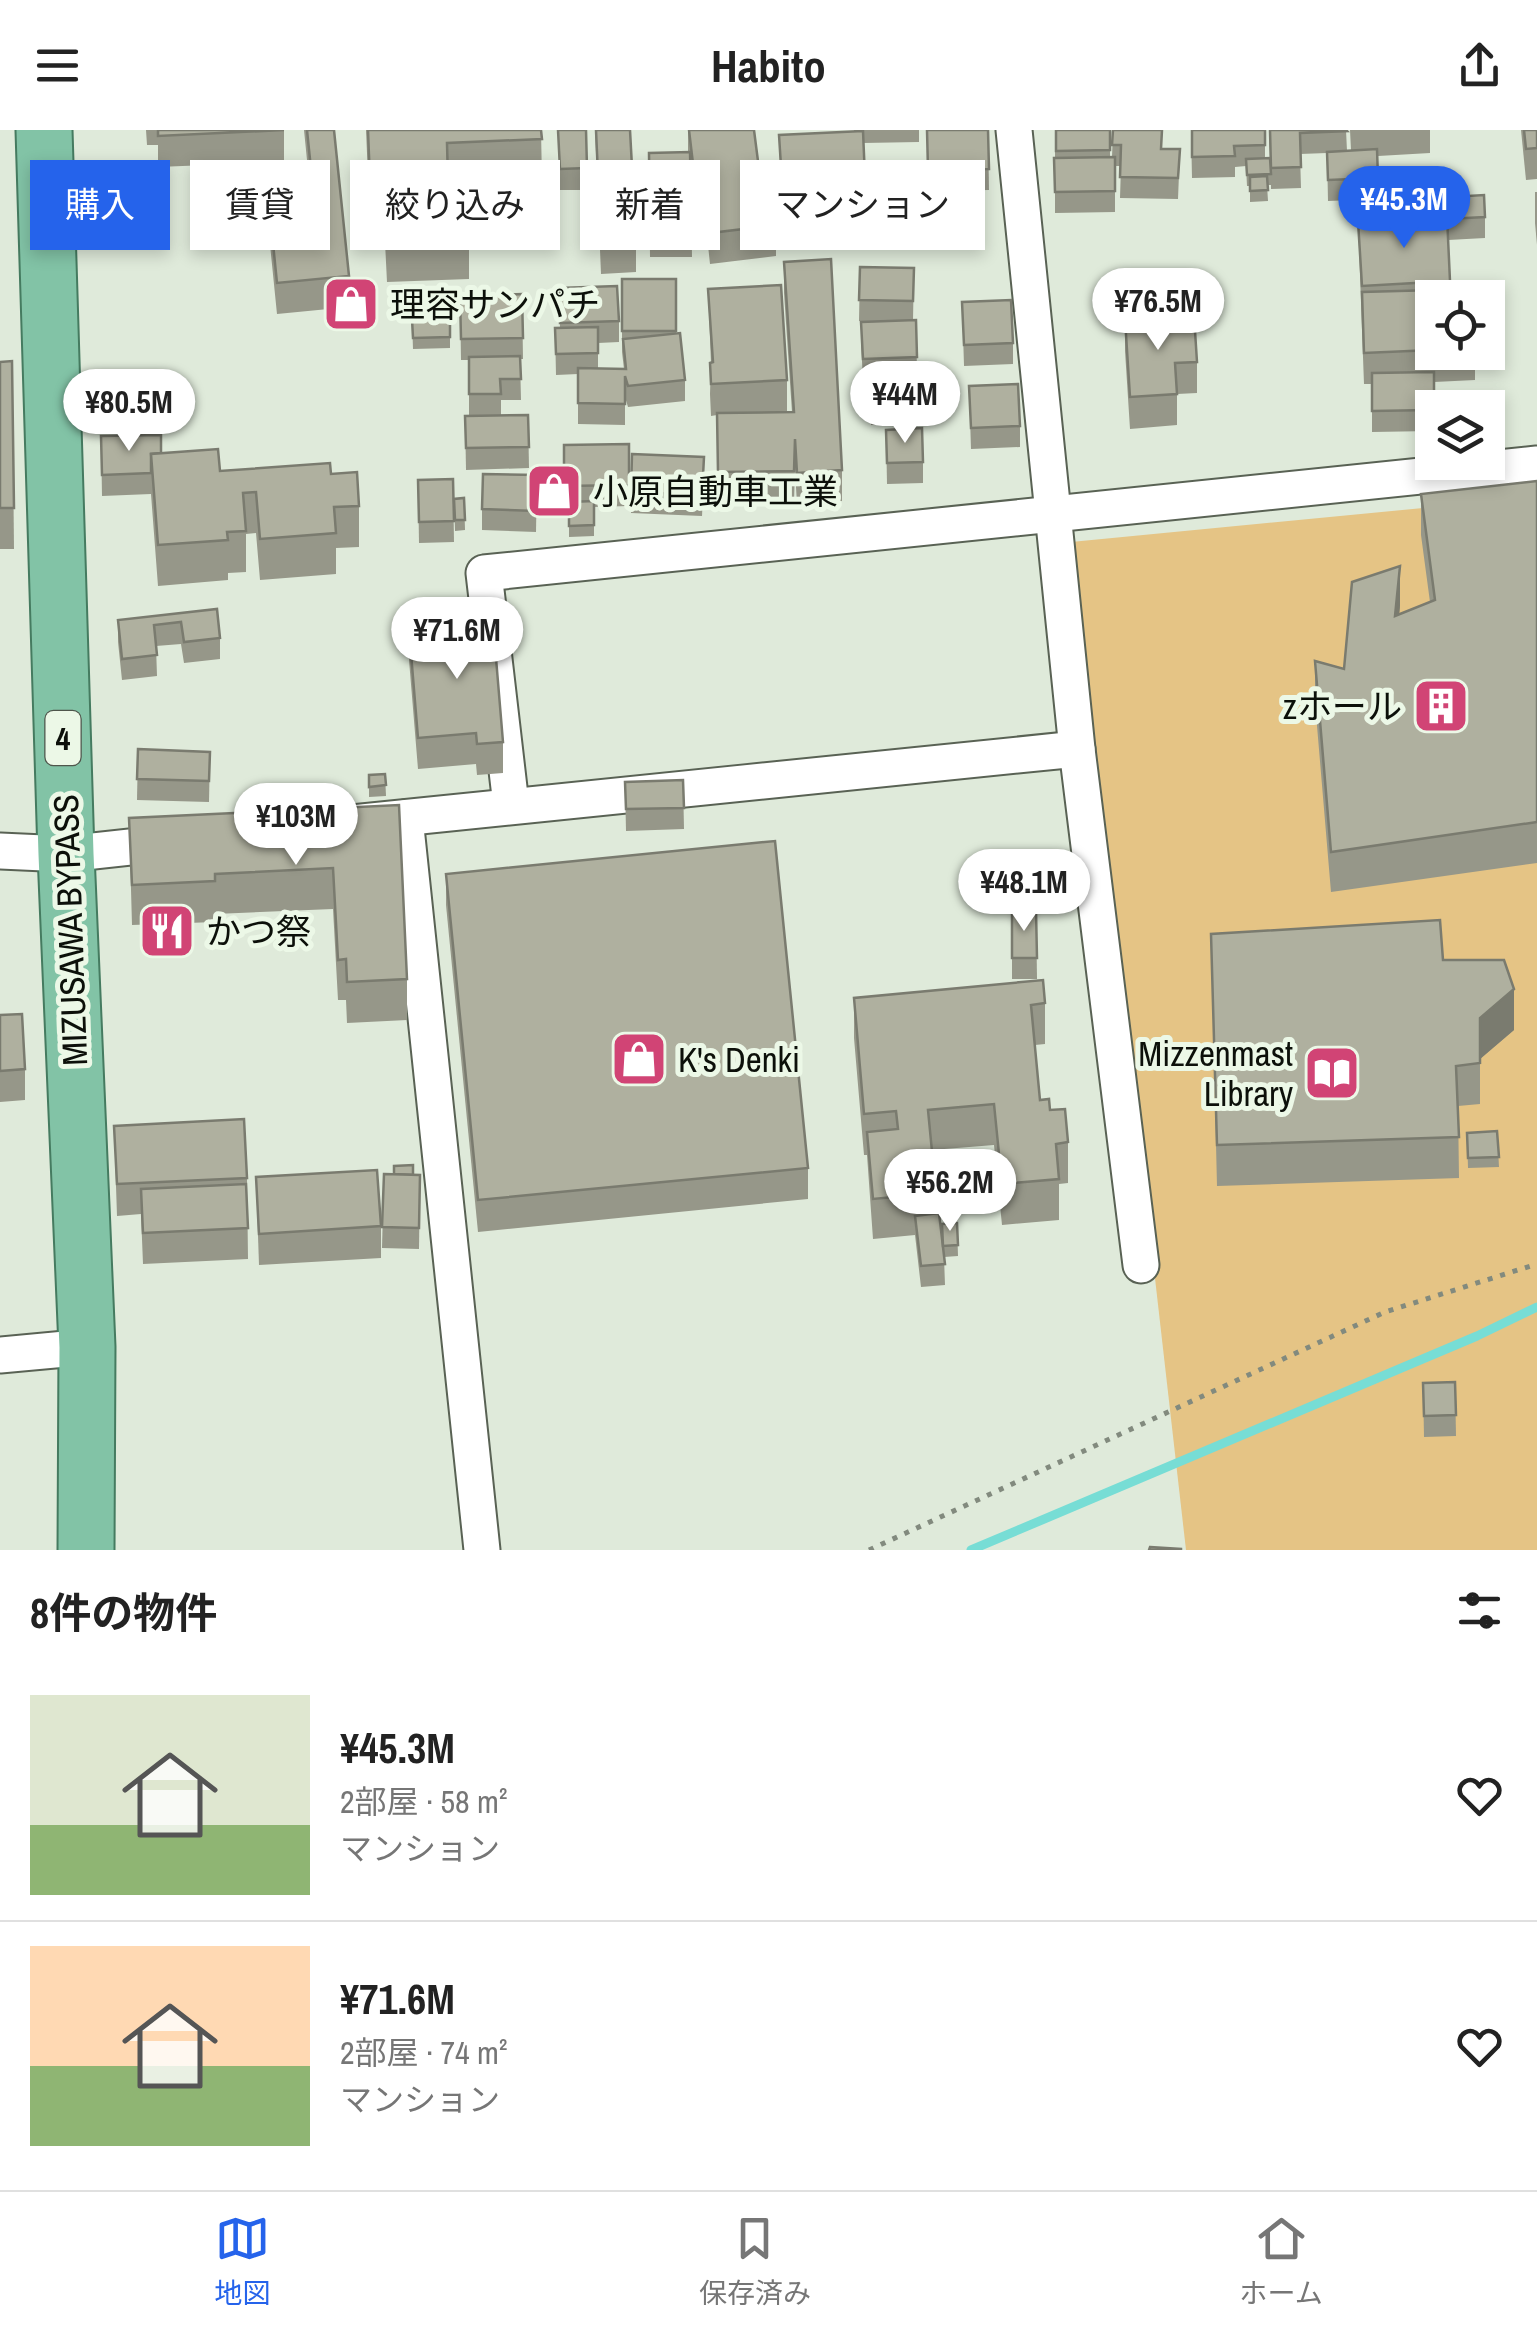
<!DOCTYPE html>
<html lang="ja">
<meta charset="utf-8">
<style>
body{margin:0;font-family:"Archivo Narrow","Noto Sans JP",sans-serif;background:#f6f6f6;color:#222;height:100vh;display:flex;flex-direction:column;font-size:38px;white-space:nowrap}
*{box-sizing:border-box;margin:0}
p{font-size:32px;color:#767676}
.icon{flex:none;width:55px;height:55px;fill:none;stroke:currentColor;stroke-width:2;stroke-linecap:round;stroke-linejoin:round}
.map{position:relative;height:1420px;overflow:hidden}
.panel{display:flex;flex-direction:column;background:#fff;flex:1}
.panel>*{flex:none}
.hud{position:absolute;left:30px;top:30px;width:1000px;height:90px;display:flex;gap:20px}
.fabs{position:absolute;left:1415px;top:150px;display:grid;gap:20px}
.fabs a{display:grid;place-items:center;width:90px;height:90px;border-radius:0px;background:#fff;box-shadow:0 5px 15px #0003;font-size:50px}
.price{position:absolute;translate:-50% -85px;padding:0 22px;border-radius:35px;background:#fff;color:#222;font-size:32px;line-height:65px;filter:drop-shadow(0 2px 5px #0008)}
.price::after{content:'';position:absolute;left:50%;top:60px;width:30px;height:22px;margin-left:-15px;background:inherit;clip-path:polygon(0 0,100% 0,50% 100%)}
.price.on{background:#2563eb;color:#fff}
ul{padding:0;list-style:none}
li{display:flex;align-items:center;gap:30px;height:250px;padding:0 30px}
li+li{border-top:2px solid #e0e0e0}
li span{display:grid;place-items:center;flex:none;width:280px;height:200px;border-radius:0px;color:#555}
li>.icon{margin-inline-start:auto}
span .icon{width:120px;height:120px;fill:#fffc;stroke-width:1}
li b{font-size:42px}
h2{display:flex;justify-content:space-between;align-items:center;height:120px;padding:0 30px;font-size:42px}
.chip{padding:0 35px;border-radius:0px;background:#fff;box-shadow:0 5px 15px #0003;font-size:35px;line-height:90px}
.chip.on{background:#2563eb;color:#fff}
header{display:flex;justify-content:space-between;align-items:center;height:130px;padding:0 30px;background:#fff;font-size:45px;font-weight:800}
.menu{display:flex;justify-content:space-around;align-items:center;height:140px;border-top:2px solid #e0e0e0;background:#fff;font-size:28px;color:#767676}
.menu a{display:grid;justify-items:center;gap:5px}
.menu .on{color:#2563eb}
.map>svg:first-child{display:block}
.park{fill:#e5c485}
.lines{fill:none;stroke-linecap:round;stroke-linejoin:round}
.stream{stroke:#77ddd5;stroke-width:9}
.minor-casing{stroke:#596254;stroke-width:39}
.trunk-casing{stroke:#457b60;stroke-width:59}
.path{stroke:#828a7e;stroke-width:5;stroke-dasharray:5 8;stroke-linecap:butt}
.minor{stroke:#fff;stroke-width:35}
.trunk{stroke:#82c3a6;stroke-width:55}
.wall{fill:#969789}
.shaded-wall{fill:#7a7b6f}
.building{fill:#afb09f;stroke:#7a7b6f;stroke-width:2.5}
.labels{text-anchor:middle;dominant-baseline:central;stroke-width:10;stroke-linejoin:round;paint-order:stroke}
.shield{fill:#ecf8e7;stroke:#4f564c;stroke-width:2.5}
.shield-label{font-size:32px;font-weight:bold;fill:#0c100a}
.poi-label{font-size:35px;fill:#0c100a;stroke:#ecf8e7;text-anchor:start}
.street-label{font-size:35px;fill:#0c100a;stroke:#ecf8e7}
</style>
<header><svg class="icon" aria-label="menu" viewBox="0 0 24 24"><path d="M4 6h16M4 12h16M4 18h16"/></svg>Habito<svg class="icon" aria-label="share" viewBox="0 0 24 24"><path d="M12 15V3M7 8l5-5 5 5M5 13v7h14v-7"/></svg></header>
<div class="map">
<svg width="1537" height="1420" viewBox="0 0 1537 1420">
<rect width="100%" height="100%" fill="#dfeada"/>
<path class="park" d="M1537,367V1420H1186L1071,412Z"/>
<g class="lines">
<path class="stream" d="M971,1420L1477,1206L1537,1177"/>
<g class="minor-casing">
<g id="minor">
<path d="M1014,0L1077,619L1141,1135"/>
<path d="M511,675L484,443L1537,334"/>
<path d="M405,688L482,1420"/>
<path d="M352,693L1077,619"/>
<path d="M0,721L66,724L176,712"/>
<path d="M0,1225L87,1217"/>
</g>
</g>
<g class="trunk-casing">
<path id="trunk" d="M44,0L66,724L87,1217L86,1420"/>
</g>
<path class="path" d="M869,1420L1385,1182L1537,1134"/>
<use href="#minor" class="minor"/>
<use href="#trunk" class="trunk"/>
</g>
<g class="wall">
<path d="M146,0H284V32L158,37V15H147Z"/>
<path d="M304,0H334L349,146V177L277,184L266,75V44L308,40Z"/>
<path d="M366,0H541L542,50L448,54V62L469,108V149L387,152L384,92L370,93Z"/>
<path d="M558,0L587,38V60H560Z"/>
<path d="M595,0L636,111V142L601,144Z"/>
<path d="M688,0L763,70L776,95V126L710,134L707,106L698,107L691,46L692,127H650L649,23L688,22Z"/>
<path d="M854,0H919V12L863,13L865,79L782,83L779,5L854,2Z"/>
<path d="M927,0H988L989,60L928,61Z"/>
<path d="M1055,0H1110V27H1112L1113,0L1162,19H1180L1178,69L1120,68L1121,36H1115V82L1055,83Z"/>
<path d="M1191,0H1265V28H1270L1269,0H1346L1347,21L1351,20L1350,0H1430V23L1378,26V69L1328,71L1327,23L1300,24L1301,58L1271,59V36V55H1267L1268,71L1250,72V56H1247L1246,36L1235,37V47L1192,48Z"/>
<path d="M1521,0H1537V49L1526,50Z"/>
<path d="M1535,62H1537V115L1535,93Z"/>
<path d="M1435,68L1485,87V108L1448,110L1450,160L1432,168V222H1475V250L1434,252L1432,301L1372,302V254H1364L1358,91L1435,87Z"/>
<path d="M858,83L859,115L826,117L825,84Z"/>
<path d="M784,132L842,340V371L797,374L795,340L794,372L718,373L717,285L711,286L710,264L711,233L708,159L787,250V281L760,283L792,282L784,163Z"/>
<path d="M860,137L914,138L913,190H916L917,243L930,271V292L871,295L870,250H863L861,213V192L870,191H859Z"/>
<path d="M622,149H676V204L685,250V271L628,277L625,267V295L578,294V244L556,245L555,198H560L559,158L619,191V212L598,213V238L624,239L622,222Z"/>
<path d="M522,164L523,229H520L521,270H501V285L469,286V230H461L460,166Z"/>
<path d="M962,172L1013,213V234L964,236Z"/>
<path d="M450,188V218L413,219L412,189Z"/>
<path d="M1125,189L1197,232V263L1177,264V295L1130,299L1125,221Z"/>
<path d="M12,231L14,419H0V232Z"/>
<path d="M969,256L1020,296V317L971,319Z"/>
<path d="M528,285L529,338L466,340L465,286Z"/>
<path d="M886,300L923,332V353L887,354Z"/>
<path d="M101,306L220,341L331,344L359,376V417L336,418V444L260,450L256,403L246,404V442L228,443V450L158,456L151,364L102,366Z"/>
<path d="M629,314V376L594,377V406L569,407V377H564V315Z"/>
<path d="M537,345L536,402L482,400V379Z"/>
<path d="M704,348L702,386L631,383V362Z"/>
<path d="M453,349L454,412L419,413L418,350Z"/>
<path d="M1537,351V733L1331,762L1315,572V531L1344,539L1400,476L1399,484L1430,472L1421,405V364Z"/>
<path d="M464,368L465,400L455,401L454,369Z"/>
<path d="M217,479L220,508V529L184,533L181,514L156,516L157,546L122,550L118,512V490Z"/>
<path d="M409,499L503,612V643L477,645L476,634L418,639L409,530Z"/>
<path d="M138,619L210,622L209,672L137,670Z"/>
<path d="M385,644L386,666L369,667V645Z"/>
<path d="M683,650L684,699L626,701L625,652Z"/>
<path d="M399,675L407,849V890L347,893L346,870H338L333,779L215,784V792L132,795L129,688Z"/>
<path d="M446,744L808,1038V1069L478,1102L446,775Z"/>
<path d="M1036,780L1037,849H1012V781Z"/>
<path d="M1211,804L1443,830L1514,900L1480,929V974L1458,976L1459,1048L1217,1056Z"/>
<path d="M854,868L1045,873V914L1035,915L1040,970L1050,980L1068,1012V1053L1059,1054V1090L1002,1095L994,1015L932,1020L936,1063V1084L943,1115L957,1093L958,1126L944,1127L945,1155L921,1157L915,1105L873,1109L867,1025H864L854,908Z"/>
<path d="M0,885L25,939V970L0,972Z"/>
<path d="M114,996L247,1048L248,1129L143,1134L141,1084L117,1086Z"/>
<path d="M1497,1001L1499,1037L1468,1038L1467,1003Z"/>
<path d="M384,1044L420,1045L419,1119L382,1118Z"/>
<path d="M256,1047L381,1096V1128L259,1135Z"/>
<path d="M1455,1252L1456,1306L1424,1307L1423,1253Z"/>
</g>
<g class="shaded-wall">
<path d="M1400,436V476L1395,527V486Z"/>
<path d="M1514,859V900L1480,929V888Z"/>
</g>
<g class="building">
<path d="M158,0H284L158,6Z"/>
<path d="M307,0H334L349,146L277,153L266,44L311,39Z"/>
<path d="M368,0H541L542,9L447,13L448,51L418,52L419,63L467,61L469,108L387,111L384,51L370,52Z"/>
<path d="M558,0H586L587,38L560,39Z"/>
<path d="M596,0H630L636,111L601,113Z"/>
<path d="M689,0H754L763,70L773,68L776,95L710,103L707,75L698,76Z"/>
<path d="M927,0H988L989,39L928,40Z"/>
<path d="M1056,0H1110V20L1056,21Z"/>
<path d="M1113,0H1162L1161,19H1180L1178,48L1120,47L1121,15H1112Z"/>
<path d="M1192,0H1265V15L1234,16L1235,26L1192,27Z"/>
<path d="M1270,0H1346L1347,1L1300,3L1301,37L1271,38Z"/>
<path d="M1524,0H1537V18L1526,19Z"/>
<path d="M863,1L865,48L782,52L779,5Z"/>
<path d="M1377,19L1378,48L1328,50L1327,22Z"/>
<path d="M690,22L692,105L650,106L649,23Z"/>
<path d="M1115,27V61L1055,62L1054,28Z"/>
<path d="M1270,28L1271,44L1247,45L1246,29Z"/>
<path d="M1267,46L1268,60L1250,61V47Z"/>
<path d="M1484,65L1485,87L1447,89V86L1437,87L1435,68Z"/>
<path d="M858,83L859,105L826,106L825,84Z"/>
<path d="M1447,86L1450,151L1362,156L1358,91Z"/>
<path d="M831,129L842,340L797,343L795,309L794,341L718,342L717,283L794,282L784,132Z"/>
<path d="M860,137L914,138L913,171L859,170Z"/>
<rect x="622" y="149" width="54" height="52"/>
<path d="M781,155L787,250L711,254L710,233L713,232L708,159Z"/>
<path d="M617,156L619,191L560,193L559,158Z"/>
<path d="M1473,159V168H1432V220L1364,223L1362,162Z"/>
<path d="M522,164L523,208L461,209L460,166Z"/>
<path d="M1011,170L1013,213L964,215L962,172Z"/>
<path d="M1194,185L1197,232L1175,233L1177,264L1130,267L1125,189Z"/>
<path d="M450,188V207L413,208L412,189Z"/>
<path d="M916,190L917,227L863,229L861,192Z"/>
<path d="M598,197V223L556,224L555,198Z"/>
<path d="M680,203L685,250L628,256L625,246V274L578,273V238L626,239L623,209Z"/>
<path d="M520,226L521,249H500L501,264H469V227Z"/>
<path d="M12,231L14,378H0V232Z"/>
<path d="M1434,242V278H1432V280L1372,281V243Z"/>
<path d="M928,243L930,271L871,274L870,245Z"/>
<path d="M1018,254L1020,296L971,298L969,256Z"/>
<path d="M528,285L529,317L466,318L465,286Z"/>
<path d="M922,298L923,332L887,333L886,300Z"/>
<path d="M161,305V323L151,324V343L102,345L101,306Z"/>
<path d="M629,314V355L564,356V315Z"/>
<path d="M218,319L220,341L330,333L331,344L357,342L359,376L334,377L336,403L260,409L256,362L243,363L246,401L227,402L228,410L158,415L151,324Z"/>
<path d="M632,324L704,327L702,365L631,362Z"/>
<path d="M483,344L537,345L536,381L482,379Z"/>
<path d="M453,349L454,391L419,392L418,350Z"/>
<path d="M1537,351V692L1331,722L1315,531L1344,539L1352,452L1400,436L1395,486L1435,470L1421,364Z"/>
<path d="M464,368L465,390H455L454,369Z"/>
<path d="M594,371V395L569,396V372Z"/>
<path d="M217,479L220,508L184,512L181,492L154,495L157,525L122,529L118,490Z"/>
<path d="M493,492L503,612L477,614L476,603L418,608L409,499Z"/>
<path d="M138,619L210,622L209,651L137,649Z"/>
<path d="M385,644L386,655L369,657V645Z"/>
<path d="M683,650L684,678L626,679L625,652Z"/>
<path d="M399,675L407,849L347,852L346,829L338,830L333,738L215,744V751L132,755L129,688Z"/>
<path d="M775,711L808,1038L478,1070L446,744Z"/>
<path d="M1036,780L1037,828H1012V781Z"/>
<path d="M1440,790L1443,830H1504L1514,859L1480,888V933L1456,936L1459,1007L1217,1015L1211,804Z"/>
<path d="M1043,850L1045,873L1031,875L1040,970L1049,969L1050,980L1065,979L1068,1012L1056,1014L1059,1049L1002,1054L994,974L928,980L936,1063L873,1069L867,1002L898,999L896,981L864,984L854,868Z"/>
<path d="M22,884L25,939L0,941V885Z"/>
<path d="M244,989L247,1048L117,1054L114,996Z"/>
<path d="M1497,1001L1499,1027L1468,1028L1467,1003Z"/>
<path d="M413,1035V1045L394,1044V1036Z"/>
<path d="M377,1040L381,1096L259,1104L256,1047Z"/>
<path d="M384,1044L420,1045L419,1098L382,1097Z"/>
<path d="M246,1054L248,1098L143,1103L141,1059Z"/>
<path d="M939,1083L945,1134L921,1136L915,1086Z"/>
<path d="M957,1093L958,1115L943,1116L942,1094Z"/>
<path d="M1455,1252L1456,1285L1424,1286L1423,1253Z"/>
<path d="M1150,1417L1181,1419V1420H1149Z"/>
</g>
<defs>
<g id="shop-square" transform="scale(2.875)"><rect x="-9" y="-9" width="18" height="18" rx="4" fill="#d14475" stroke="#ecf8e7"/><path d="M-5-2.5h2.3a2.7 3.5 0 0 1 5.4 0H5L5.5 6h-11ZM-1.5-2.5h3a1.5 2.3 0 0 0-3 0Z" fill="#fff"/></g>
<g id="building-square" transform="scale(2.875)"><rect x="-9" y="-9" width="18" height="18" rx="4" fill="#d14475" stroke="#ecf8e7"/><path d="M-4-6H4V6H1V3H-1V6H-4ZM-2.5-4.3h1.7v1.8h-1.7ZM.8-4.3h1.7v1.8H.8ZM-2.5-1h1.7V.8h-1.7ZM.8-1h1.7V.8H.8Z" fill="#fff"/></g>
<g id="restaurant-square" transform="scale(2.875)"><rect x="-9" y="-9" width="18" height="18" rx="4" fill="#d14475" stroke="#ecf8e7"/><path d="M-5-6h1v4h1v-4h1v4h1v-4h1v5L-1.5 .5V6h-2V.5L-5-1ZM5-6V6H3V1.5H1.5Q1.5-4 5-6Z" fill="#fff"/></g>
<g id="library-square" transform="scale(2.875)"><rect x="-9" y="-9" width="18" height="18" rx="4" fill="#d14475" stroke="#ecf8e7"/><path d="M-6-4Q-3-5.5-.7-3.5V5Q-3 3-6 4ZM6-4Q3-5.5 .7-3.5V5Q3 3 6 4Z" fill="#fff"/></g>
</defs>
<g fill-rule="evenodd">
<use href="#shop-square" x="351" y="174"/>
<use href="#shop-square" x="554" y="361"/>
<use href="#building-square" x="1441" y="576"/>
<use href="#restaurant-square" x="167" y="801"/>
<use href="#shop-square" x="639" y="929"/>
<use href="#library-square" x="1332" y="943"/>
</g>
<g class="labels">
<rect class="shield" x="45.5" y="581" width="35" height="54" rx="8"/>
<g class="shield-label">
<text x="63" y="608">4</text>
</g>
<g class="poi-label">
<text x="390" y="174">理容サンパチ</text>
<text x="593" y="361">小原自動車工業</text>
<text x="1402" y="576" text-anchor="end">zホール</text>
<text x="206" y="801">かつ祭</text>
<text x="1293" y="923" text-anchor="end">Mizzenmast<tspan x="1293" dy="40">Library</tspan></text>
<text x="678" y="929">K's Denki</text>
</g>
<g class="street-label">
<text transform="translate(70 800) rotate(-92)">MIZUSAWA BYPASS</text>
</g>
</g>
</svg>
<div class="fabs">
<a><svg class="icon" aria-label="locate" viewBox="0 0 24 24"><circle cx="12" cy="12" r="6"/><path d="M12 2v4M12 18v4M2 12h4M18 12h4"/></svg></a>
<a><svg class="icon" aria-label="layers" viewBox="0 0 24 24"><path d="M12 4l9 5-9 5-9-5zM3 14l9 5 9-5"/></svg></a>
</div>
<b class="price on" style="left:1404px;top:121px">¥45.3M</b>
<b class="price" style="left:1158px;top:223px">¥76.5M</b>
<b class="price" style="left:905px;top:316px">¥44M</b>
<b class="price" style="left:129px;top:324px">¥80.5M</b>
<b class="price" style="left:457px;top:552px">¥71.6M</b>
<b class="price" style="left:296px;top:738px">¥103M</b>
<b class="price" style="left:1024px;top:804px">¥48.1M</b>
<b class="price" style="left:950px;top:1104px">¥56.2M</b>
<div class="hud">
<a class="chip on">購入</a>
<a class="chip">賃貸</a>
<a class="chip">絞り込み</a>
<a class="chip">新着</a>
<a class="chip">マンション</a>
</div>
</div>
<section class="panel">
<h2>8件の物件<svg class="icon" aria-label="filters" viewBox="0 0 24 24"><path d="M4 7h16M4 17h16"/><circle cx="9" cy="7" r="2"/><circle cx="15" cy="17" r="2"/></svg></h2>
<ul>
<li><span style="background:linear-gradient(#dfe7d0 65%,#8fb573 0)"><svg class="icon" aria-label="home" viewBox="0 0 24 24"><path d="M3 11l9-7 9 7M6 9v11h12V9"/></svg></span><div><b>¥45.3M</b><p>2部屋 · 58 m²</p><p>マンション</p></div><svg class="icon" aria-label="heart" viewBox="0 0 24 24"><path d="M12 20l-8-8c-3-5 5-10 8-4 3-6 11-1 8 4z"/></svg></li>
<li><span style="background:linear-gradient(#ffd9b3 60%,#8fb573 0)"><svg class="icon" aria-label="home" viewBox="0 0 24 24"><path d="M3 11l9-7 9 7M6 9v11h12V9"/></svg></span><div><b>¥71.6M</b><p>2部屋 · 74 m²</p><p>マンション</p></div><svg class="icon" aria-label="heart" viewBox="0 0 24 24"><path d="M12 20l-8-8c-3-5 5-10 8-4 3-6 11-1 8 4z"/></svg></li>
</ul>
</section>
<nav class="menu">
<a class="on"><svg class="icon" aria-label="map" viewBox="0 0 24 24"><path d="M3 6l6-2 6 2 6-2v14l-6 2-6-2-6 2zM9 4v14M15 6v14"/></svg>地図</a>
<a><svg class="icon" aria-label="saved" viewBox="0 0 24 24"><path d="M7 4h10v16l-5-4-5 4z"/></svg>保存済み</a>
<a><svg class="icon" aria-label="home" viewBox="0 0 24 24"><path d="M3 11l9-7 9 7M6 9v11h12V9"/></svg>ホーム</a>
</nav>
